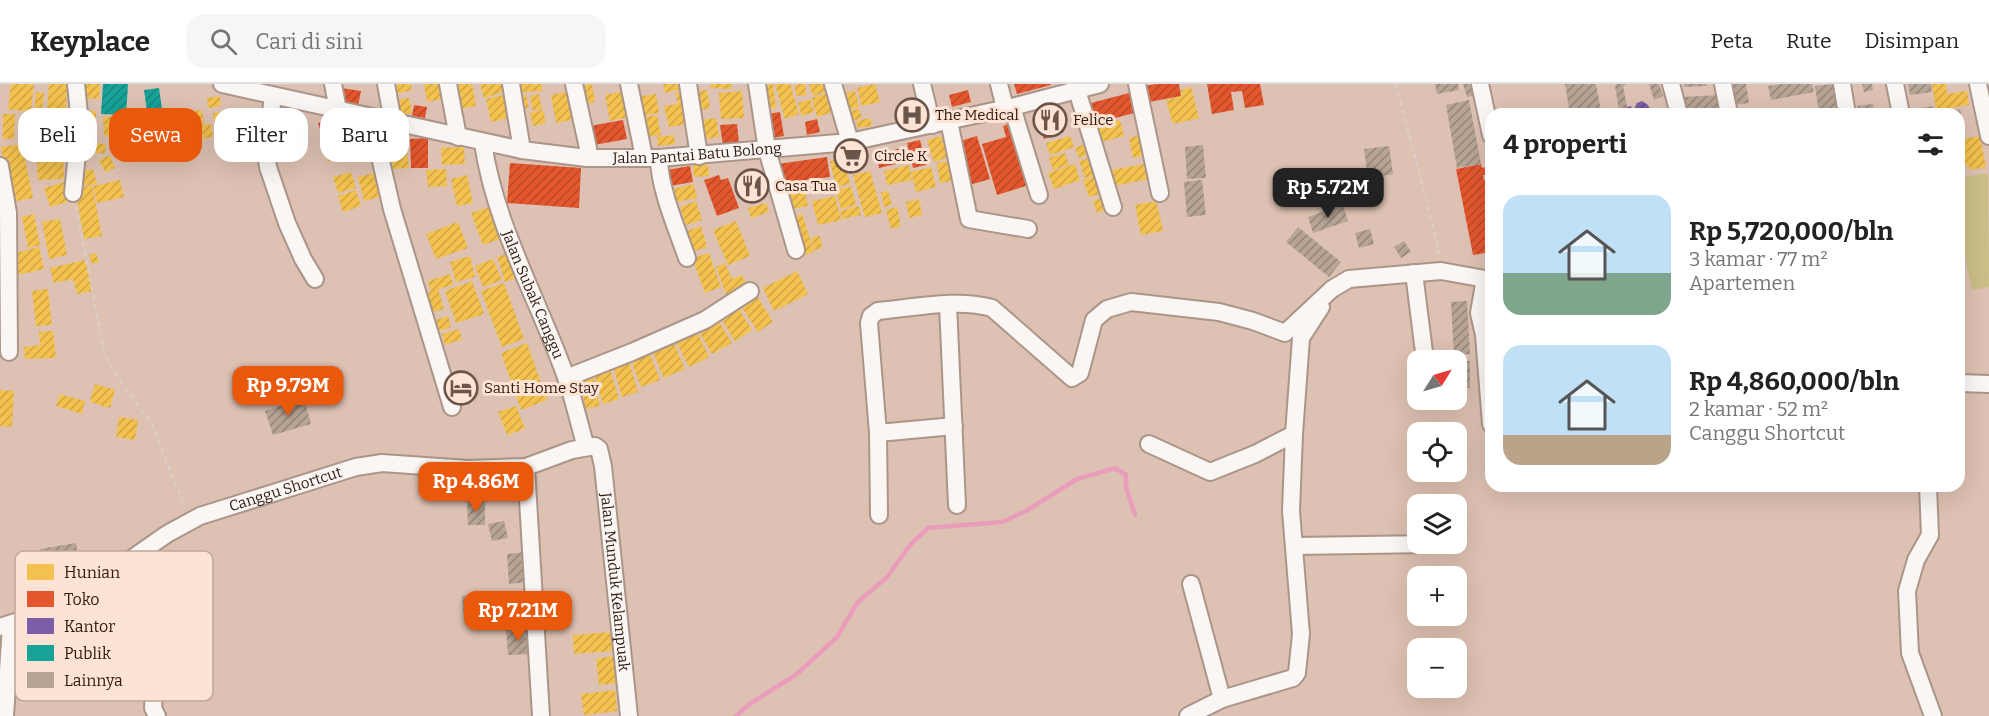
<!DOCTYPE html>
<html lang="id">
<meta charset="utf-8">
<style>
body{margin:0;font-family:Bitter,serif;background:#f6f6f6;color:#222;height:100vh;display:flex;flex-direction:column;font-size:22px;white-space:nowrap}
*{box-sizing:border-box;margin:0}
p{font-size:20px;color:#767676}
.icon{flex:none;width:33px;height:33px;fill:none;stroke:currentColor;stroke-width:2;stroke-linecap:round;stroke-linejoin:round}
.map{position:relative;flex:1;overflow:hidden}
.side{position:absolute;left:1485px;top:24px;width:480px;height:384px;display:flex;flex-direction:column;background:#fff;border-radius:18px;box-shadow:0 6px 24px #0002}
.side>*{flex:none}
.guide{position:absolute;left:18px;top:24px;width:570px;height:54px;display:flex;gap:12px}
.needle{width:39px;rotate:53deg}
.fabs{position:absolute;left:1407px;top:266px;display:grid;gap:12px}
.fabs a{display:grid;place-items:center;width:60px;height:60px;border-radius:12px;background:#fff;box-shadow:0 6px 24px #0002;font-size:30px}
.price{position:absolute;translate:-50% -51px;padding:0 14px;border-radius:12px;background:#ea580c;color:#fff;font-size:20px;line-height:39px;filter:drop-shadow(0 2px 3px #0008)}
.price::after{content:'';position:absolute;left:50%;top:36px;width:18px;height:14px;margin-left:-9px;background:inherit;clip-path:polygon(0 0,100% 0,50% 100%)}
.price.active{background:#222;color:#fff}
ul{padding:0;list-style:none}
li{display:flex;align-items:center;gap:18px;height:150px;padding:0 18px}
li span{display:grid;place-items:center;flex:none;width:168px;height:120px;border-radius:18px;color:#555}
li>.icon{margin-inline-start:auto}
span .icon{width:72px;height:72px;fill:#fffc;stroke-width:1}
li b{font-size:26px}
h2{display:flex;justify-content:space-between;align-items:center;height:72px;padding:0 18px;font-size:26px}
.chip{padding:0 21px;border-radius:18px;background:#fff;box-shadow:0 6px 24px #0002;font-size:21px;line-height:54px}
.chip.active{background:#ea580c;color:#fff}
header{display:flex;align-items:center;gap:36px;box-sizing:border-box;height:84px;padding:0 30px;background:#fff;border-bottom:2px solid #e0e0e0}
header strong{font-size:28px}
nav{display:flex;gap:33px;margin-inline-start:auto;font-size:21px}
.search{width:420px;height:54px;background:#f6f6f6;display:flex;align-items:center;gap:15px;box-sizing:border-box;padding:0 21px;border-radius:18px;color:#767676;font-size:22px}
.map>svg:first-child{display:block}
.green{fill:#cbbf87}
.homes{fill:url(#homes-hatch)}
.shops{fill:url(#shops-hatch)}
.offices{fill:url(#offices-hatch)}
.public{fill:url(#public-hatch)}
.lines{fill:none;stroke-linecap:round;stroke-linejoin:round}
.stream{stroke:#ea9dba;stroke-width:4.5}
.building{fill:url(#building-hatch)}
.minor-casing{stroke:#ab9589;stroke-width:20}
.path{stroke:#dad0cb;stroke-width:2;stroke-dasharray:4.5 4.5;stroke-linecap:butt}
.minor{stroke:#faf6f3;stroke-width:16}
.labels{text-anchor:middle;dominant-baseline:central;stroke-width:6;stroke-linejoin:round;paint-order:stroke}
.poi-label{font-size:15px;fill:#2d1a10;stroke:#fde3d4;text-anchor:start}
.street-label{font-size:15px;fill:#2d1a10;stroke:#fde3d4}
.key{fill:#fde3d4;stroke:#bfa799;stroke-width:1.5}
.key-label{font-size:16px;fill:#2d1a10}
</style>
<header>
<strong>Keyplace</strong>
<div class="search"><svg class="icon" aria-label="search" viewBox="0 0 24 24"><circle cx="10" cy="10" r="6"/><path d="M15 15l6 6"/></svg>Cari di sini</div>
<nav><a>Peta</a><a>Rute</a><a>Disimpan</a></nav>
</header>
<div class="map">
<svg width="1989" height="632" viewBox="0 0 1989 632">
<defs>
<pattern id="homes-hatch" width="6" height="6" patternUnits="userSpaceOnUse" patternTransform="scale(1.5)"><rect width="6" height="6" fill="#f2c14e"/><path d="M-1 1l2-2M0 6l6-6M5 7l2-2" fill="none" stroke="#d0a543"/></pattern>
<pattern id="shops-hatch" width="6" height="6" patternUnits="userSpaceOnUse" patternTransform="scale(1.5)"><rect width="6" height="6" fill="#e4572e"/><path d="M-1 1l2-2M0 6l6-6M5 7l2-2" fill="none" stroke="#b94726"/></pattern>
<pattern id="offices-hatch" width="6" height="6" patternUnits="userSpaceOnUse" patternTransform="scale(1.5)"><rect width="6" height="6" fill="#7b5ea7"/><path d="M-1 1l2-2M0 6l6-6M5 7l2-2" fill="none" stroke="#60487e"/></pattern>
<pattern id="public-hatch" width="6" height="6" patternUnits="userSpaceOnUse" patternTransform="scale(1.5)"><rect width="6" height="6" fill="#17a398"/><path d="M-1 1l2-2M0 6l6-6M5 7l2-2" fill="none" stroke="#15847b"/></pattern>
<pattern id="building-hatch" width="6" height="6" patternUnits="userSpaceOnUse" patternTransform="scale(1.5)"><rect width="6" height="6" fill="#b7a495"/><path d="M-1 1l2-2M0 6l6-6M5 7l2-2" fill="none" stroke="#958578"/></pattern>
</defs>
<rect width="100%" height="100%" fill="#ddc1b2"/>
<path class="green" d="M1988,89L1989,203L1972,206L1959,143V94Z"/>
<g class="homes">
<path d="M11,0H34L31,28L8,25Z"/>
<path d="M49,0H67L66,26L47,25Z"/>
<path d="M80,0H100L99,15L80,14Z"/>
<path d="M394,0H411L412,6L396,10Z"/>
<path d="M424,0H444L447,14L427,18Z"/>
<path d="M454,0H472L476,22L460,25Z"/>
<path d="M480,0H501L504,8L484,14Z"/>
<path d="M518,0H542V7L519,8Z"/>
<path d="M592,0L595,18L580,21L577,3Z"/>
<path d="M663,0H684L685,4L665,9Z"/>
<path d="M711,0H732L731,5L710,4Z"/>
<path d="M773,0L776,24L767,25L764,1Z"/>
<path d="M775,0H790L799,30L785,35Z"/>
<path d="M795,0H805L807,11L796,12Z"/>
<path d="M809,0H830L832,6L813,12Z"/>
<path d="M875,0L880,18L862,22L857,4Z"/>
<path d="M1932,0H1946L1947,10L1967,7L1969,21L1936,26Z"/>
<path d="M1191,3L1199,34L1173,40L1166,16L1182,12L1181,6Z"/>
<path d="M575,6L580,34L556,39L551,11Z"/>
<path d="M629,6L634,32L610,37L605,11Z"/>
<path d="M707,6L710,24L698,27L695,8Z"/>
<path d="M686,7L688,40L669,43L664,22L678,20L675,9Z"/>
<path d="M742,7L744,34L721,35L719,9Z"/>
<path d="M855,7L859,23L845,27L840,10Z"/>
<path d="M36,8L44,9L41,41H33Z"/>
<path d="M828,9L833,28L817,33L812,14Z"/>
<path d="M526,10L529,24L519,26L516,12Z"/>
<path d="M539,10L542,25L533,27L530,12Z"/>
<path d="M656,10L659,29L639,32L636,13Z"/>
<path d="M504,11L509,34L491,38L486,15Z"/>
<path d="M220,12L221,22L208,24L207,14Z"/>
<path d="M409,14L412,29L399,32L396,16Z"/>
<path d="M810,15L814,28L802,32L798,19Z"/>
<path d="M859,25L862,34L848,38L846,28Z"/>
<path d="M202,26L204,39L189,41L187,28Z"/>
<path d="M543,26L546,39L533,42L530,29Z"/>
<path d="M84,27H96V43H85Z"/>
<path d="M230,27L233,49L216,52L213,29Z"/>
<path d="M3,30H15L14,55H3Z"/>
<path d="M657,31L661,51L645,53L642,34Z"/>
<path d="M124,32L125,52H104L103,33Z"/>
<path d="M149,33L150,47L132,48L131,34Z"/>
<path d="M716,34L719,53L706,55L703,36Z"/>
<path d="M870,34L872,42L858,44L856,37Z"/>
<path d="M1120,36L1124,52L1097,59L1092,44Z"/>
<path d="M211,40L213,53L203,55L201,41Z"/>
<path d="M31,43L43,44L42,62L29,61Z"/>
<path d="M165,44L169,66L157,68L154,46Z"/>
<path d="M370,47L376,74L355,78L349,52Z"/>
<path d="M69,51V60L55,61V52Z"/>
<path d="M674,51L675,60L658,62L657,53Z"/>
<path d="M1141,51L1145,72L1133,74L1129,54Z"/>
<path d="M152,52L155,76L142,78L138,53Z"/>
<path d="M343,52L349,72L328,78L322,59Z"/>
<path d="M941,52L948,73L934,78L927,56Z"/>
<path d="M1070,52L1074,63L1050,71L1046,59Z"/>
<path d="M1980,52L1986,83L1969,86V82L1959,84V68L1965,67L1962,55Z"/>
<path d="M1089,58L1094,68L1079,74L1075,64Z"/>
<path d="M88,59L106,60L105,70L87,68Z"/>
<path d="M406,59L409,84L392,85L390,61L402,64Z"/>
<path d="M22,60L33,114L11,118L1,63Z"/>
<path d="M63,63L64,95L38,96L36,64Z"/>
<path d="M464,63L465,80L442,81L441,64Z"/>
<path d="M1065,69L1069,81L1053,86L1049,74Z"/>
<path d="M110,71L115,84L105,88L99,76Z"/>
<path d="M1095,72L1101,89L1085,94L1079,77Z"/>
<path d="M844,74L850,100L836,103L830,77Z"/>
<path d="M949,77L953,97L940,99L937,79Z"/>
<path d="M1075,80L1080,96L1054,105L1048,89Z"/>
<path d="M1146,80L1149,95L1113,102L1110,86Z"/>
<path d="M693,81H708L709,92L694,93Z"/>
<path d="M909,81L912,96L887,101L884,87Z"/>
<path d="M931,83L936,103L916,108L911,88Z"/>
<path d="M93,85L97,100L76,102L78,89Z"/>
<path d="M446,85L447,102L428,103L426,86Z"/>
<path d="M870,87L882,129L865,133L860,117L874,112L860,116L853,91Z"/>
<path d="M351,88L356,104L338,109L333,93Z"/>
<path d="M378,88L384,112L364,117L358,93Z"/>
<path d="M1100,90L1105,108L1089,113L1083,96Z"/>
<path d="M467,91L473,119L457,122L451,95Z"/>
<path d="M120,96L124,113L97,119L93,102Z"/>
<path d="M68,97L73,116L50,123L44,104Z"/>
<path d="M694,100L697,114L677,118L674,105Z"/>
<path d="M92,101L102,152L84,155L75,104Z"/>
<path d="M851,102L856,121L841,125L836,106Z"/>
<path d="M804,104L808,122L793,125L789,107Z"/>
<path d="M356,106L361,122L343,128L338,112Z"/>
<path d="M888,107L892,121L884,123L881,108Z"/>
<path d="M835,112L841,136L818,141L812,117Z"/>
<path d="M1106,112L1111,124L1097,129L1093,117Z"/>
<path d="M919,115L922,131L909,134L906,118Z"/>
<path d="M696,117L702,136L686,141L680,123Z"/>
<path d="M1156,117L1163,147L1141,151L1135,121Z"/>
<path d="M766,119L769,128L751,134L748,124Z"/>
<path d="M859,122L861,131L842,135L840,127Z"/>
<path d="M489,123L500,155L483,161L471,129Z"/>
<path d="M897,123L901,142L891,145L886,126Z"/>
<path d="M34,130L40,161L28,164L22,133Z"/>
<path d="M802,130L814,168L801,172L789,134Z"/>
<path d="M60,135L67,171L49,175L42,138Z"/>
<path d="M736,137L750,172L728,181L713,146Z"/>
<path d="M458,138L468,164L436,175L426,150Z"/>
<path d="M701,142L707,163L693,168L686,147Z"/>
<path d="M820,152L822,164L814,166L811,154Z"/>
<path d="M39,163L44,185L16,191L11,170Z"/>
<path d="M96,169L99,178L92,180L89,171Z"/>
<path d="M509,169L517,193L505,198L497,173Z"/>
<path d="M709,169L721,203L705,209L692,174Z"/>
<path d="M470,172L475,193L456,198L450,178Z"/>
<path d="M493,175L502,196L483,203L475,182Z"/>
<path d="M85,176L92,207L77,210L73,195L54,199L50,184Z"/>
<path d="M725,179L732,195L742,191L748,204L727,213L716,183Z"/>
<path d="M797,187L808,210L774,227L763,204Z"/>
<path d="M450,190L453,201L438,205L444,225L432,228L427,209L431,208L428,197Z"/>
<path d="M472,197L484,230L456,239L445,207Z"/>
<path d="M504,199L524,255L502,263L481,207Z"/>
<path d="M48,205L52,241L36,242L32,207Z"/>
<path d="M755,209L773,238L758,248L739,219Z"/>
<path d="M736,220L752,246L735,257L719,231Z"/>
<path d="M448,232L451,243L440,247L436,236Z"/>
<path d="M716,233L732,259L712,270L697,244Z"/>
<path d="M459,245L462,255L445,261L442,250Z"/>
<path d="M696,246L709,273L689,283L675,256Z"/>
<path d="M53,247L56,274L25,275L24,263L40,261L39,248Z"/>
<path d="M673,257L685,285L664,294L652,266Z"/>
<path d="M527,259L547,316L521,326L501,269Z"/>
<path d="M649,267L660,296L641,303L630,274Z"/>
<path d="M628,274L638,308L622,313L612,279Z"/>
<path d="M609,282L619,315L603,320L593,286Z"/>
<path d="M593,291L600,322L586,325L579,294Z"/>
<path d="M95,300L115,306L110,324L90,318Z"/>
<path d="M0,306L14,307L12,343L0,342Z"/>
<path d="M60,310L85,317L82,330L56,322Z"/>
<path d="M516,322L525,345L507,351L498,328Z"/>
<path d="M119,333L138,336L135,356L116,353Z"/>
<path d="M610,548L612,567L574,570L573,551Z"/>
<path d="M614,572L618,599L599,601L596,575Z"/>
<path d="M615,606L617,627L584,631L581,610Z"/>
</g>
<g class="shops">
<path d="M1014,0H1051V1L1017,10Z"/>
<path d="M1156,0H1179L1181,12L1149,18L1146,2Z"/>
<path d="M1207,0H1260L1264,21L1245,24L1242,7L1231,8L1234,26L1212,30Z"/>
<path d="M341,4L361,7L358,22L339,18Z"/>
<path d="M968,6L971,18L952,23L949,11Z"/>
<path d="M1137,7L1142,27L1096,39L1091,19Z"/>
<path d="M414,21L427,23L425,34L412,32Z"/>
<path d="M1056,25L1064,48L1044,55L1037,32Z"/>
<path d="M780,28L784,52L772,54L767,30Z"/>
<path d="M333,33L339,47L323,53L318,39Z"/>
<path d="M817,35L820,48L807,51L805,38Z"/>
<path d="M623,36L627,55L594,61L590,42Z"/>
<path d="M1011,39L1029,101L997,111L982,60L1006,53L1003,42Z"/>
<path d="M737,40L739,60L723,62L720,41Z"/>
<path d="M977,52L990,95L966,102L957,58Z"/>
<path d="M428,54V84H411L410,55Z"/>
<path d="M920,56L926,81L913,84L907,59Z"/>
<path d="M902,64L905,78L879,84L876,70Z"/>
<path d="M853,69L857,86L850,88L846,71Z"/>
<path d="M827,73L830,93L781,99L778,80Z"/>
<path d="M510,79L581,84L579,124L507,119Z"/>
<path d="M1481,80L1482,84L1486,83L1487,91H1483L1484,96L1489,95L1491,106V113L1487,114L1488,117L1491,116V126L1489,127L1491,132V168L1473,171L1456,85Z"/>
<path d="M690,82L693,98L670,102L667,86Z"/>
<path d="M719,91L721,96L728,94L739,124L717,132L704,96Z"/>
<path d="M757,94L764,113L746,119L739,100Z"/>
</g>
<path class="offices" d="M1642,17L1648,21L1650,25L1648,30H1621L1619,25L1631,22L1632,26L1634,25L1637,19Z"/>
<g class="public">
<path d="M103,0H128L126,31L101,30Z"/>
<path d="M159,4L162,25L147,27L144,6Z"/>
</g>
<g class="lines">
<path class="stream" d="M736,632L751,619L797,590L837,553L857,519L887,493L910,461L928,444L1002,438L1026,427L1077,395L1115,384L1126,391V403L1135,431"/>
</g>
<g class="building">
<path d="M1435,0H1458L1459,6L1437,10Z"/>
<path d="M1463,0H1475L1478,11L1467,13Z"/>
<path d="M1565,0H1596L1601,27L1588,30H1570Z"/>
<path d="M1616,0H1627L1623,2L1627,23L1619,25L1615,3Z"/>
<path d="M1649,0H1659L1663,12L1654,16Z"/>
<path d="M1684,0H1707V2L1684,3Z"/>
<path d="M1732,0H1746L1749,19L1735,21Z"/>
<path d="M1782,0H1812L1814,8L1771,16L1768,2Z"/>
<path d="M1833,0L1838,30H1819L1815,2Z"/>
<path d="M1862,0H1872L1873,6L1864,8Z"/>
<path d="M1908,0H1931L1932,8L1910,11Z"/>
<path d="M1721,11L1722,30H1684L1683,13Z"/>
<path d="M1469,16L1481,80L1457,84L1446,21Z"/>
<path d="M1873,20L1874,30H1859L1857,22Z"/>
<path d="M1933,22L1935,30H1922L1921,24Z"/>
<rect x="1604" y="24" width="10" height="6"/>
<path d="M1817,24L1818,30H1790V29Z"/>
<path d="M1960,25L1963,42L1959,43V30H1937Z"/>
<path d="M1203,61L1206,94L1187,95L1185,63Z"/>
<path d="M1389,62L1393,90L1368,94L1364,65Z"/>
<path d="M1202,96L1206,131L1187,133L1184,98Z"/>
<path d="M1343,121L1348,137L1313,149L1308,133Z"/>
<path d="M1298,143L1341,178L1329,193L1286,158Z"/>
<path d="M1370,145L1374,160L1359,164L1355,149Z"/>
<path d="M1404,157L1411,168L1401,174L1394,163Z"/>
<path d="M1467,217L1470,270L1454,271L1451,218Z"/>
<rect x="1456" y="277" width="14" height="27"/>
<path d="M304,315L311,340L273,351L265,327Z"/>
<path d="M1425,387H1450L1451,391L1426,394Z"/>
<path d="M485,416V441H468L467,417Z"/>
<path d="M504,437L508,454L492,457L488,440Z"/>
<path d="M76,459L79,480L43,486L40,465Z"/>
<path d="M525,468L528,498L509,500L507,470Z"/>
<path d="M504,508L506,532L464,536L462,512Z"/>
<path d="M527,544L530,570L508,571L506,546Z"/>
</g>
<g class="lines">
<g class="minor-casing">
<g id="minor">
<path id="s1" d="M222,0L522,66L587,74H659L850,58L1012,23L1100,0"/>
<path d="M333,0L338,26"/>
<path d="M386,0L393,38"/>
<path d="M448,0L458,53"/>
<path d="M511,0L522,66"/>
<path d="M574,0L588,64L587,74"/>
<path d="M629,0L644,73"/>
<path d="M688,0L699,72"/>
<path d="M757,0L767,66L796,166"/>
<path d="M833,0L850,58"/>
<path d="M922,0L932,41"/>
<path d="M999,0L1005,24"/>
<path d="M1075,0L1113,123"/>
<path d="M1137,0L1160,109"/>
<path d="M1480,0L1491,51"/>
<path d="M1671,0L1679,30"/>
<path d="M1723,0L1729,30"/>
<path d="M1842,0L1847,30"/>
<path d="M1895,0L1901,30"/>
<path d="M1978,0L1989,52"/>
<path d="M273,12L266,68L268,83L287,139L303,175L315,195"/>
<path d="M1012,23L1039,111"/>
<path d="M371,34L392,125L452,323"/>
<path d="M949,37L969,135L1028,145"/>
<path id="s2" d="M483,59C495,141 538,215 566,293C574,316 579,340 586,363"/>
<path d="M659,74C659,104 677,145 687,174"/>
<path d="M0,82L8,129L9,268"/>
<path d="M73,109L80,40L76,0"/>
<path d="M1414,189L1425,276"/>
<path d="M1485,195L1479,229L1484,251L1491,340"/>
<path d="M948,221L957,421"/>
<path d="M566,294L632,268L705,236L750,207"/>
<path d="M1959,299L1989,300"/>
<path d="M878,349L954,342"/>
<path d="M1149,360L1210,388L1255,370L1294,350"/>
<path d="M526,383L541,632"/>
<path d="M1928,402L1930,451L1916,476L1907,507L1910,569L1933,632"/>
<path d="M879,431L878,349L869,239L871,232L878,227C912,224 959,214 992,224L1072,294L1080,289L1094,236L1107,225L1131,218L1219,228L1253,237L1285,249L1332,205L1349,195L1441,187L1491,196"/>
<path d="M1294,462L1432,460"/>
<path d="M136,474C140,488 142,504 158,508L160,513L153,624L157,632"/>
<path d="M1191,500L1222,615"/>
<path id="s3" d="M0,543L56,525L77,513L167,450L200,432L356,383L382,379L468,385L526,383L572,366L595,362L599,365L603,382L629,632"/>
<path d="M5,632L11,541"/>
<path d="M1188,632L1222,615L1293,594L1297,589L1301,550L1291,427L1294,350L1301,254L1321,223"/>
</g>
</g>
<g class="path">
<path d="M1396,0L1437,158L1439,172"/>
<path d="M76,123L105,272L126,306L152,340L185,424"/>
</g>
<use href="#minor" class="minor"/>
</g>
<defs>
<g id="hospital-ring" transform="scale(1.725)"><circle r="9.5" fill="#fde3d4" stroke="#6b5449" stroke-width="1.5"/><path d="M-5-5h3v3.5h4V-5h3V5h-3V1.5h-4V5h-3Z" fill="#6b5449"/></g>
<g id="restaurant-ring" transform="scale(1.725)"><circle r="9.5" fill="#fde3d4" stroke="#6b5449" stroke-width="1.5"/><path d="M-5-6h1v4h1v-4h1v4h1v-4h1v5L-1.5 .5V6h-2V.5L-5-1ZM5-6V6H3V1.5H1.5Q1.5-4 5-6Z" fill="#6b5449"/></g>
<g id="supermarket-ring" transform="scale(1.725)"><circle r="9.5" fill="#fde3d4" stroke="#6b5449" stroke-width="1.5"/><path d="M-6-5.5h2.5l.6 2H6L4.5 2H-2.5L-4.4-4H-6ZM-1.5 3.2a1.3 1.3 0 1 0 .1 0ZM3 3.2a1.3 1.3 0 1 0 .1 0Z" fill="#6b5449"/></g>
<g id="hotel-ring" transform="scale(1.725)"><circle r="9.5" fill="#fde3d4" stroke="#6b5449" stroke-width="1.5"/><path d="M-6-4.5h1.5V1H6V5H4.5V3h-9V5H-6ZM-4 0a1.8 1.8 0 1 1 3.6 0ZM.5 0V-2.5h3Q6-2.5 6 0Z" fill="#6b5449"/></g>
</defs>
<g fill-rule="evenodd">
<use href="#hospital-ring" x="912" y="31"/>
<use href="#restaurant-ring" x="1050" y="36"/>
<use href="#supermarket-ring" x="851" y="72"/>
<use href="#restaurant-ring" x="752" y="102"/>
<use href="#hotel-ring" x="461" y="304"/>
</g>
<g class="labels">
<g class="poi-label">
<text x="935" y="31">The Medical</text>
<text x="1073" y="36">Felice</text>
<text x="874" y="72">Circle K</text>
<text x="775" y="102">Casa Tua</text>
<text x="484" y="304">Santi Home Stay</text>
</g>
<g class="street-label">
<text stroke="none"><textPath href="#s1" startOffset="483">Jalan Pantai Batu Bolong</textPath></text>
<text stroke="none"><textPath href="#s2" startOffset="160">Jalan Subak Canggu</textPath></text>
<text stroke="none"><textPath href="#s3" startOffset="320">Canggu Shortcut</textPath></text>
<text stroke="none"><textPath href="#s3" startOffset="776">Jalan Munduk Kelampuak</textPath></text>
</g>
</g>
<rect x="15" y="467" width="198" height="150" rx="9" class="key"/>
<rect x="27" y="480" width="27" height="16" fill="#f2c14e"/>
<rect x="27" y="507" width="27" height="16" fill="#e4572e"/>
<rect x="27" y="534" width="27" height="16" fill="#7b5ea7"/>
<rect x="27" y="561" width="27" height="16" fill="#17a398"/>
<rect x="27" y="588" width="27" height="16" fill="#b7a495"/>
<g class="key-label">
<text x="64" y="494">Hunian</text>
<text x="64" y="521">Toko</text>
<text x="64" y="548">Kantor</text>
<text x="64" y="575">Publik</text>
<text x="64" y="602">Lainnya</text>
</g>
</svg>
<div class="fabs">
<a><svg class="needle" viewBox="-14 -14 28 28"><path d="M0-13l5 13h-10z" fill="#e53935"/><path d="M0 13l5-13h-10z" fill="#767676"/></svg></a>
<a><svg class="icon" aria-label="locate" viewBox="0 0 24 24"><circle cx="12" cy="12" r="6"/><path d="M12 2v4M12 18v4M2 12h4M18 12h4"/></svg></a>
<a><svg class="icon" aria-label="layers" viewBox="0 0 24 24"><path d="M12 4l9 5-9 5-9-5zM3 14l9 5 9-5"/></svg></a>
<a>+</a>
<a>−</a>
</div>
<b class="price active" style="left:1328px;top:135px">Rp 5.72M</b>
<b class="price" style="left:288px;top:333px">Rp 9.79M</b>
<b class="price" style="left:476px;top:429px">Rp 4.86M</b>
<b class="price" style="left:518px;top:558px">Rp 7.21M</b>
<div class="guide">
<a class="chip">Beli</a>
<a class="chip active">Sewa</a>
<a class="chip">Filter</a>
<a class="chip">Baru</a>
</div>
<section class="side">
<h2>4 properti<svg class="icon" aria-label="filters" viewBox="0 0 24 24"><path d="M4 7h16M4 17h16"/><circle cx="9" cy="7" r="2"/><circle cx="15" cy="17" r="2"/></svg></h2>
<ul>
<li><span style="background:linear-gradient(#bfe0f5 65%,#7fa58c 0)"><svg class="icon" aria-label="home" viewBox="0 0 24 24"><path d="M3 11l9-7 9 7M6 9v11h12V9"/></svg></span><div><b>Rp 5,720,000/bln</b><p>3 kamar · 77 m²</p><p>Apartemen</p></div></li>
<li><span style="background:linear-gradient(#bfe0f5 75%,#b9a48a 0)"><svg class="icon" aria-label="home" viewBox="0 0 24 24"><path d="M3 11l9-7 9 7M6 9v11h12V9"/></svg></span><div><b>Rp 4,860,000/bln</b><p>2 kamar · 52 m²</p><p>Canggu Shortcut</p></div></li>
</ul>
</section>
</div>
